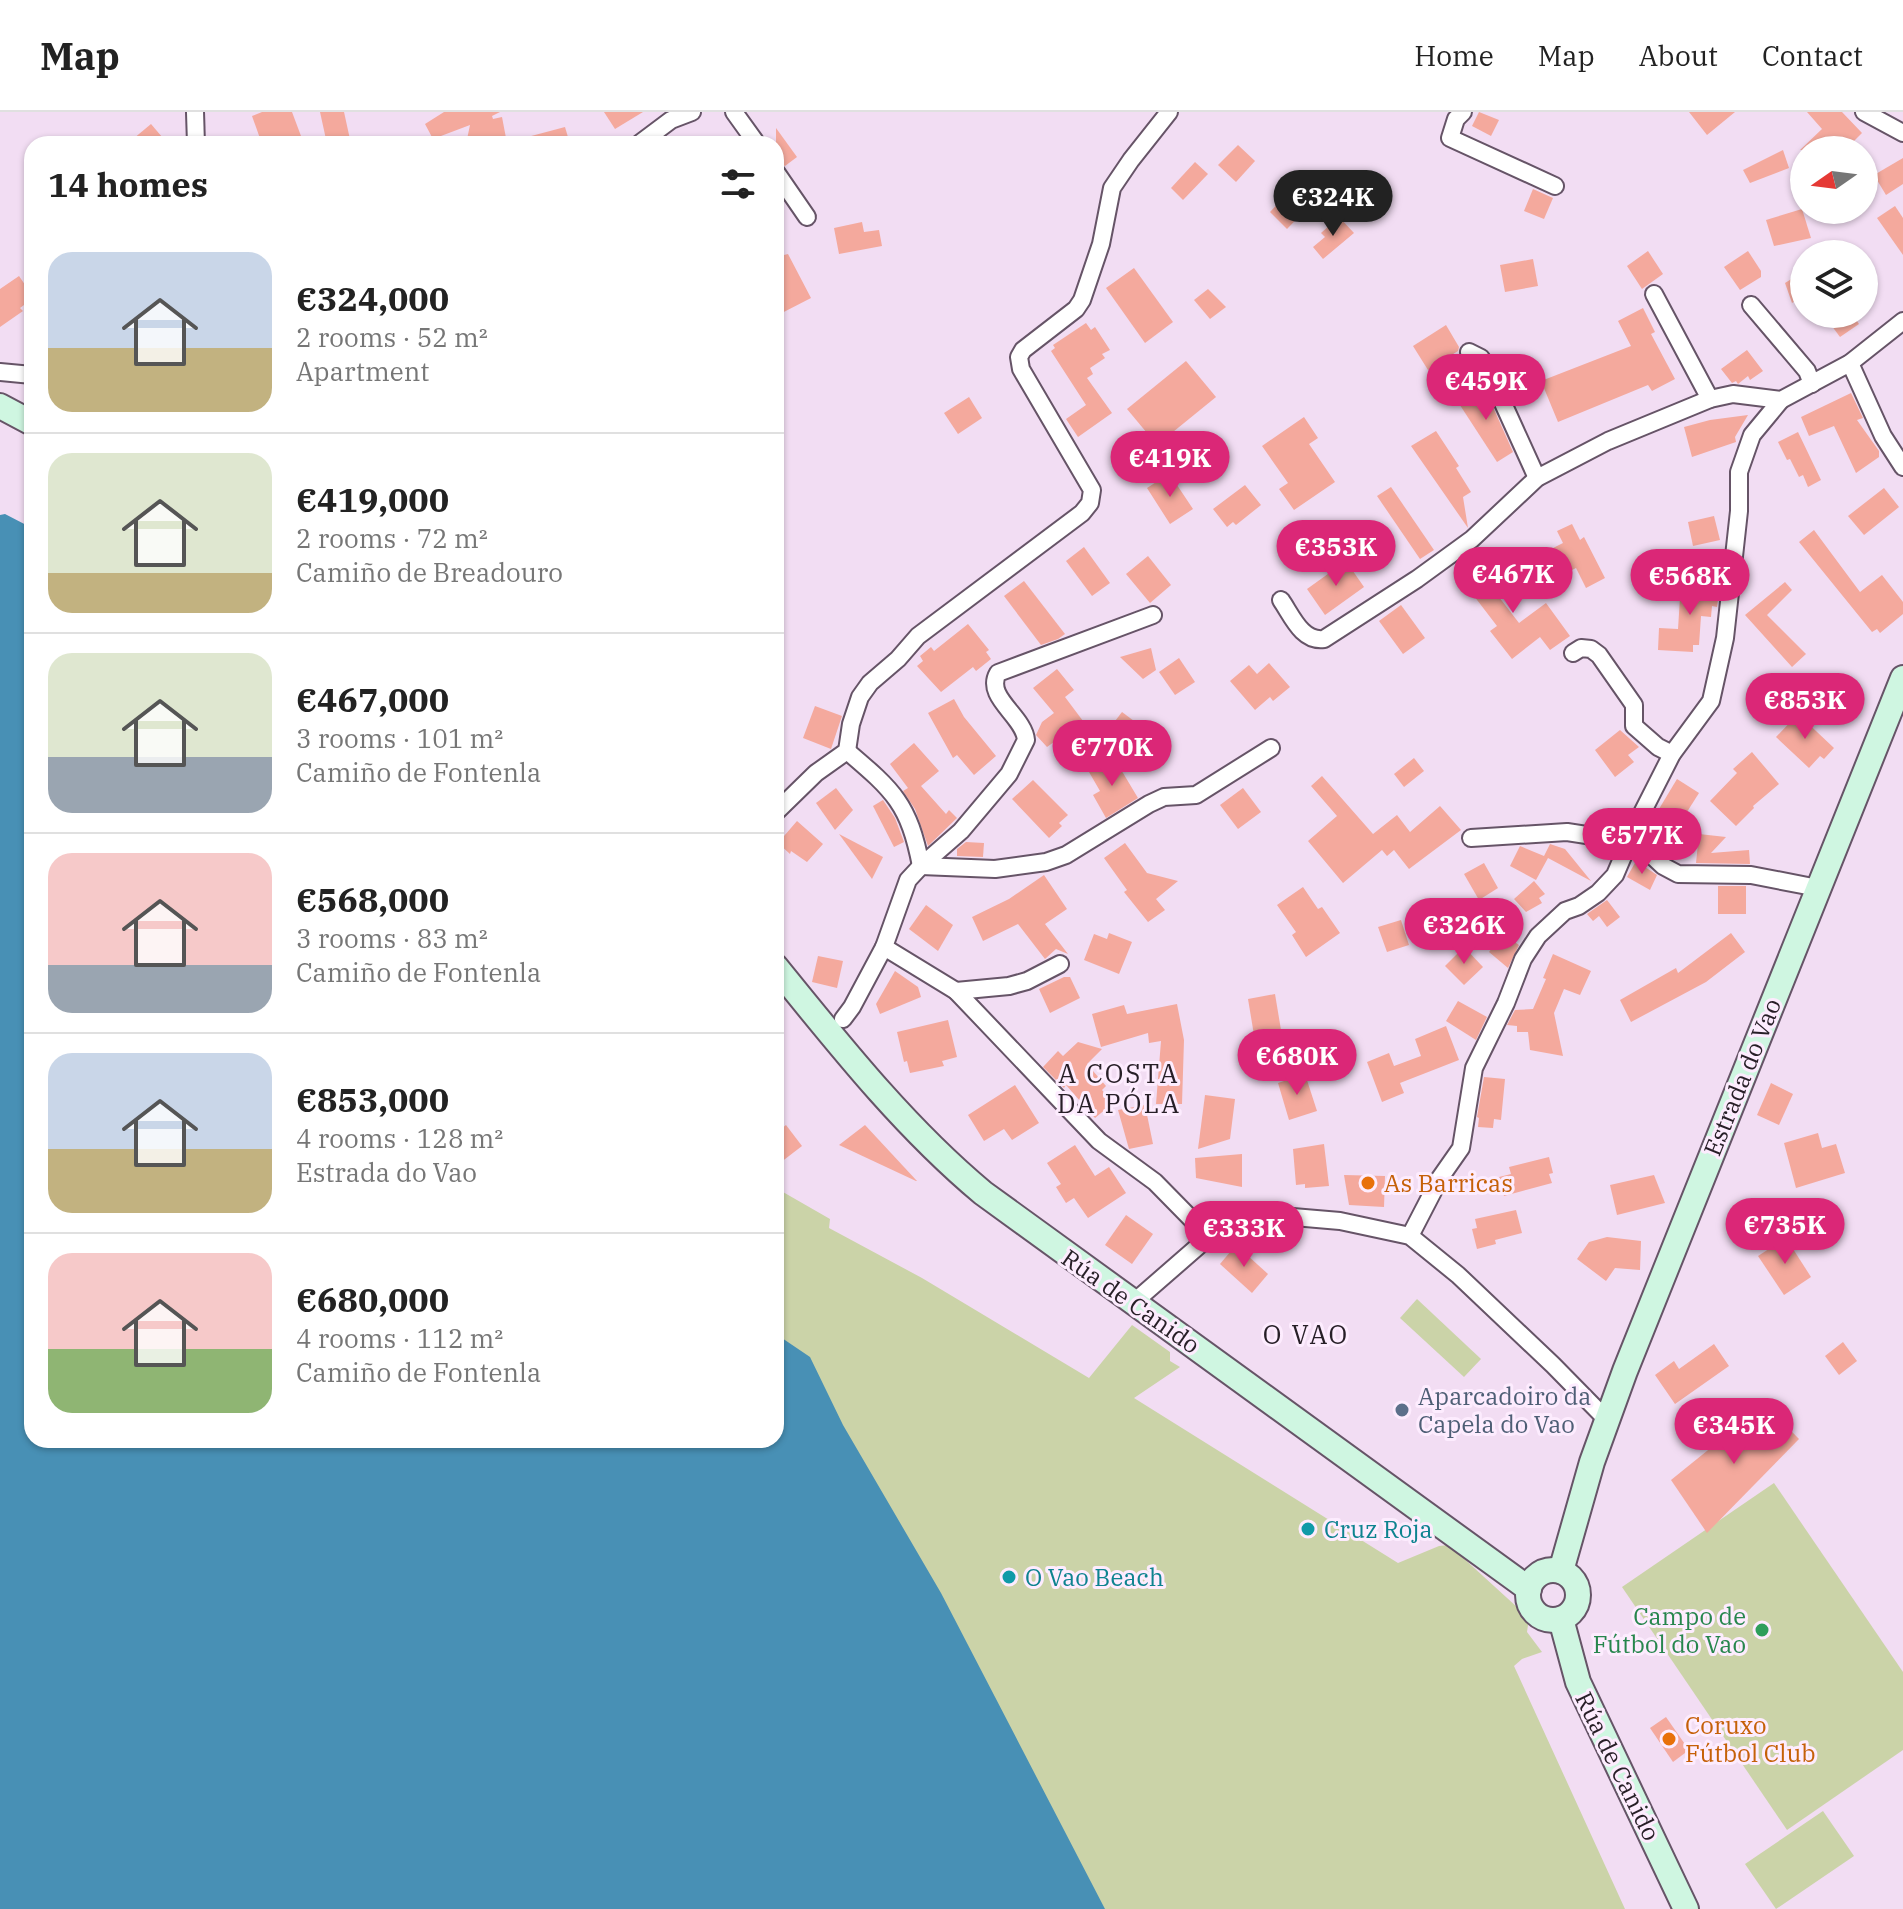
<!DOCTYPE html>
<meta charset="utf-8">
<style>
body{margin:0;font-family:"IBM Plex Serif",serif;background:#f6f6f6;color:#222;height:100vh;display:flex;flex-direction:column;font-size:30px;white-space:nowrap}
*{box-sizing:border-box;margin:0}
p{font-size:26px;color:#767676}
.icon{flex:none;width:44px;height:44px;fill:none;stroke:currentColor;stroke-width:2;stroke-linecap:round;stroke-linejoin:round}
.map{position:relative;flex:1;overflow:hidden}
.side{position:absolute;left:24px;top:24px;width:760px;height:1312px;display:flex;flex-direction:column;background:#fff;border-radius:24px;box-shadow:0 2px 6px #0004}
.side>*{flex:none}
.needle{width:52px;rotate:256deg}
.buttons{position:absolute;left:1790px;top:24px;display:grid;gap:16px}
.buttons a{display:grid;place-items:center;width:88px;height:88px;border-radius:50%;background:#fff;box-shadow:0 2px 6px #0004;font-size:40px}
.price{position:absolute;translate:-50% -68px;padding:0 18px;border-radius:28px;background:#db2777;color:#fff;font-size:26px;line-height:52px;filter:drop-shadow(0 2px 4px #0008)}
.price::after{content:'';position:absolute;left:50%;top:48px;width:24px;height:18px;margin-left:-12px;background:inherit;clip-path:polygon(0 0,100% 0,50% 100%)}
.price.current{background:#222;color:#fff}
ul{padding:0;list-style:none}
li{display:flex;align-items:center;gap:24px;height:200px;padding:0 24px}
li+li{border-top:2px solid #e0e0e0}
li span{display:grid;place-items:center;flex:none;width:224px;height:160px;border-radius:24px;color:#555}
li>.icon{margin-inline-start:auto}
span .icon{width:96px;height:96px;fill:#fffc;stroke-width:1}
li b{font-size:34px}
h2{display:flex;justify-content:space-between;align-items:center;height:96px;padding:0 24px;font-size:34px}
header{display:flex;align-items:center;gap:48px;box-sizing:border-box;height:112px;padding:0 40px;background:#fff;border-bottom:2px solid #e0e0e0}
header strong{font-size:38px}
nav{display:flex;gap:44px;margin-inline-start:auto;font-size:28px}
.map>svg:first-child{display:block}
.green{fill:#cbd3a8}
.water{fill:#4890b5}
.building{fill:#f4a99d}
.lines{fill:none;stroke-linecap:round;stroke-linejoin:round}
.street-casing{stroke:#665467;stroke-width:20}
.secondary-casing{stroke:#665467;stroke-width:28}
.street{stroke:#fff;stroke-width:16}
.secondary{stroke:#cff6e1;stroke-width:24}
.food-dot{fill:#e8710a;stroke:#fdecfe;stroke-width:3}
.service-dot{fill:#5c6f8a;stroke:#fdecfe;stroke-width:3}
.culture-dot{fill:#0f9aa8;stroke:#fdecfe;stroke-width:3}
.leisure-dot{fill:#2e9e5b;stroke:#fdecfe;stroke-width:3}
.labels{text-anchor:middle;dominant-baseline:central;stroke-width:6;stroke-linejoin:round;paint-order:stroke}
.street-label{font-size:24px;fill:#271f27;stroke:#fdecfe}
.food-label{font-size:24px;fill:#c56008;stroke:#fdecfe;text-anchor:start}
.service-label{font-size:24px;fill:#4e5e75;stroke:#fdecfe;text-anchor:start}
.culture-label{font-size:24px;fill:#0d838f;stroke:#fdecfe;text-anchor:start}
.leisure-label{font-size:24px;fill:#27864d;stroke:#fdecfe;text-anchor:end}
.neighbourhood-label{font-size:26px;letter-spacing:2px;fill:#271f27;stroke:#fdecfe}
</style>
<header>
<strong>Map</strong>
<nav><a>Home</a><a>Map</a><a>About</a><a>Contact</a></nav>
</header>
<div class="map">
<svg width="1903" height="1797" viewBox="0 0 1903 1797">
<rect width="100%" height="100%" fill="#f2ddf3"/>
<g class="green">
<path d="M776,1076L830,1107L829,1116L922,1166L1089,1266L1132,1213L1170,1240V1249L1180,1255L1134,1286L1398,1451L1439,1434L1449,1433L1529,1506L1527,1520L1542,1540L1522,1547L1514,1554L1625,1797H974L776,1328Z"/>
<path d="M1417,1187L1481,1247L1464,1265L1400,1206Z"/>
<path d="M1774,1371L1903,1560V1638L1787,1718L1622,1475Z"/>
<path d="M1823,1699L1854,1744L1776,1797L1745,1752Z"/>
</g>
<path class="water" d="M5,402L32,416V1328H776V1222L810,1245L843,1313L941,1481L1105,1797H0V403Z"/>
<g class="building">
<path d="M262,0H292L304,32H262L252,4Z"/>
<path d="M320,0H344L351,32H327Z"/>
<path d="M444,0H500L492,4L493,7L502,5L506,26L483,32H466L470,13L433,27L425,12Z"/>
<path d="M604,0H643L615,17Z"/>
<path d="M1479,0L1499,8L1491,24L1472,14Z"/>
<path d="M1689,0H1735L1707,23Z"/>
<path d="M1807,0H1842L1862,21L1845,38H1800L1822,17Z"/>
<path d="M151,12L168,32H127Z"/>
<path d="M565,15L570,32H521L520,27Z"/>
<path d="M776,16L797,45L785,54L776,49Z"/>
<path d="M1238,33L1255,49L1236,70L1218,53Z"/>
<path d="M1783,38L1789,56L1750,71L1743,58Z"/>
<path d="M1903,46V72L1886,83L1874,63Z"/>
<path d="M1195,50L1208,62L1183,88L1171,76Z"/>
<path d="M1533,77L1553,86L1544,107L1524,99Z"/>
<path d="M1291,78L1298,84L1303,78L1314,89L1287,117L1270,100Z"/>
<path d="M1895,94L1903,106V143L1877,106Z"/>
<path d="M1802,97L1811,126L1774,134L1766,108Z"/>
<path d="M1339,105L1354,121L1323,147L1313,135L1325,125L1321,121Z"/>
<path d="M862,110L864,120L879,118L882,134L839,142L834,116Z"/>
<path d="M1648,139L1663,162L1642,177L1627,154Z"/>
<path d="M1748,139L1761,159V165L1740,178L1724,155Z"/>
<path d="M788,142L811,186L776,204V177L780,175L776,160V145Z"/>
<path d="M1533,147L1538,174L1505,180L1500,153Z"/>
<path d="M1134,156L1173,210L1145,231L1106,176Z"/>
<path d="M1804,159V183L1792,191L1785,171Z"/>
<path d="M19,164L32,183V187L20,196L23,199L0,215V177Z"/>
<path d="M1208,177L1226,195L1210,207L1194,188Z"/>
<path d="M1643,196L1655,220L1651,222L1675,267L1652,279L1648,273L1558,310L1541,269L1631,234L1618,209Z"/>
<path d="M1823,202H1852L1859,212L1840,225Z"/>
<path d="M1086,211L1091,218L1095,215L1110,238L1102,242L1105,246L1090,256L1093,262L1087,266L1112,301L1078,325L1066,307L1086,293L1051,239L1055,236L1053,233Z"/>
<path d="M1446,213L1459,235L1458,239L1428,258L1413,234Z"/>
<path d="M1747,238L1763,259L1750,268L1748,264L1738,272L1736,269L1732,271L1721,257Z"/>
<path d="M1186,249L1216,285L1157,333L1127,297Z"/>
<path d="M1479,273L1493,295L1513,340L1497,350L1456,287Z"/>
<path d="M1851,281L1863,306L1857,308L1879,339V345L1856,361L1834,314L1809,324L1801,305Z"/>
<path d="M969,285L982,306L958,322L944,301Z"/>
<path d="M1748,303L1735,325L1736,330L1692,345L1684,315L1710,308Z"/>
<path d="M1304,305L1318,326L1309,332L1335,370L1294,398L1279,377L1288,371L1262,334Z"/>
<path d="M1436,319L1459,354L1456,356L1471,380L1463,385L1468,416L1411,334Z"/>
<path d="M1798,320L1821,368L1808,375L1803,363L1799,365L1790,347L1787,348L1778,330Z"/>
<path d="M1167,363L1173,371L1175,370L1193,397L1170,412L1147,376Z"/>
<path d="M1245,373L1261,393L1236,413L1233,410L1227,415L1213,397Z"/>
<path d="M1391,375L1434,438L1420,447L1377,384Z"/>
<path d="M1884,376L1899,395L1864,423L1848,404Z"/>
<path d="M1714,404L1720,428L1693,434L1688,410Z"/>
<path d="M1572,412L1580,428L1584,425L1605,466L1586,476L1576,456L1562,463L1549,438L1563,431L1557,419Z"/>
<path d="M1814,418L1860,480L1882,463L1903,490V502L1880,521L1877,517L1872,520L1799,430Z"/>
<path d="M1084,435L1110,471L1092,484L1066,449Z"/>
<path d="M1678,441L1682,467L1641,473L1640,447Z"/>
<path d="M1148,444L1171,473L1150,491L1126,462Z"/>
<path d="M1346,449L1364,475L1325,503L1307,477Z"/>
<path d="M1485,449L1508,478L1499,485L1519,511L1546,491L1570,524L1550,538L1540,525L1512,547L1490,519L1497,514L1461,467Z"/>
<path d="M1024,469L1065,522L1058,527L1041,533L1004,484Z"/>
<path d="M1681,470L1720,473L1717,495L1712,494L1711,505L1701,504L1699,533H1693V540L1658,538L1659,516L1678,517Z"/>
<path d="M1785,470L1792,478L1767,503L1806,542L1792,555L1745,503Z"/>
<path d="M1401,493L1425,526L1403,542L1379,509Z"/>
<path d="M968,512L989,538L986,540L991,547L976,559L973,555L941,580L917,554L923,549L920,544L931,535L934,539Z"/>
<path d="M1151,536L1156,558L1143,567L1120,545Z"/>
<path d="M1179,546L1195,570L1175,583L1159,560Z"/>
<path d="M1269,551L1290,575L1273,589L1270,585L1255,598L1230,569L1249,553L1257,562Z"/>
<path d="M1057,557L1074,578L1065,585L1083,609L1047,635L1036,623L1042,610L1054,601L1033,576Z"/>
<path d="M954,587L964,605L996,644L974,663L957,643L953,646L928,601Z"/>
<path d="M815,594L842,604L831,637L803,626Z"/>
<path d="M1122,600L1138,612L1114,642L1099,630Z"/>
<path d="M1798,602L1834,636L1824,647L1820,644L1809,656L1776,625Z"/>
<path d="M1620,618L1639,635L1628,643L1634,650L1615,665L1595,638Z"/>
<path d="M914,631L939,659L921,674L946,702L949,698L957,706L928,734L915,697L903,679L908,676L890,652Z"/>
<path d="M1752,640L1779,672L1753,694L1754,696L1736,714L1710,689L1737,661L1733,657Z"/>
<path d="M1114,646L1138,686L1106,706L1093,683L1100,679L1089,660Z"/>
<path d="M1414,646L1424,659L1404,675L1394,662Z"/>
<path d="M1322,664L1373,722L1397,703L1410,720L1440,694L1461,718L1409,757L1394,738L1387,744L1382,738L1343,771L1308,729L1337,704L1311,674Z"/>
<path d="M1677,667L1699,681L1680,711L1659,697Z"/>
<path d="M1033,668L1068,703L1059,711L1062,714L1049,726L1012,687Z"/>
<path d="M836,676L853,698L835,718L816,691Z"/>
<path d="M1243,676L1261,700L1238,717L1220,693Z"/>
<path d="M883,688L895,706L904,730L894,735L873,694Z"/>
<path d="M797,709L823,732L807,750L791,739L790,742L778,731Z"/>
<path d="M839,722L883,745L872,767Z"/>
<path d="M1699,722L1726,725L1711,741L1749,738L1750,752L1696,751Z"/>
<path d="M966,730L984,731L983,745L957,744V737Z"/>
<path d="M1125,731L1147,761L1178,769L1156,787L1165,798L1148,810L1124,780L1127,778L1104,746Z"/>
<path d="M1550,732L1565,737L1591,769L1548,746L1536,768L1510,754L1520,734L1544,744Z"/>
<path d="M1636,749L1657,763L1650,778L1627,765Z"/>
<path d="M1484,751L1498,776L1479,788L1464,762Z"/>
<path d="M1044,763L1067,797L1045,812L1068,842L1056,837L1045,847L1018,812L983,829L972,805L1009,787Z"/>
<path d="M1534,769L1545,782L1539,786L1542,791L1526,800L1514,787Z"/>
<rect x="1718" y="774" width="28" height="28"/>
<path d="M1303,775L1318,797L1322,795L1340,821L1306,845L1292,823L1296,820L1277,793Z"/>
<path d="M1607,788L1620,805L1607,815L1599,804L1593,809L1587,802Z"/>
<path d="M926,793L953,813L938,839L909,817Z"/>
<path d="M1401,808L1409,833L1387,840L1378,815Z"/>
<path d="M1109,821L1132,830L1119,862L1084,848L1094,822L1107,827Z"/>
<path d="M1731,821L1745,840L1706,870L1631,910L1620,888L1676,856L1678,861Z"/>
<path d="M1503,822L1519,833L1508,856L1489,840Z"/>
<path d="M1464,835L1483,855L1464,873L1445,854Z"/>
<path d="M1553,842L1591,859L1580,883L1564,877L1554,901L1563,944L1530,938L1528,920H1517V914L1507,913L1515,898L1533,897L1546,867L1543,866Z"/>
<path d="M818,844L843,849L837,876L812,870Z"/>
<path d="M895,859L918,875L921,885L880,902L876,892Z"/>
<path d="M1064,865H1070L1080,886L1050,901L1039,877Z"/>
<path d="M1275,882L1282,924L1255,929L1248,887Z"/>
<path d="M1458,889L1487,905L1476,928L1446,909Z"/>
<path d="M1177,892L1184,928L1182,992H1156L1161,929L1149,931L1148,921L1101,935L1092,902L1124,893L1127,902Z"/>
<path d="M948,908L957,945L942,949L944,954L910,961L907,949L904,950L897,920Z"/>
<path d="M1446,914L1459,948L1400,971L1404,981L1382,990L1367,950L1389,941L1394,954L1421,944L1415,927Z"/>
<path d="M1078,930L1102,937L1087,952L1106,974L1102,978L1113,991L1095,1006L1066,973L1064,976L1043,955L1058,939L1063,944Z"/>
<path d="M1305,962L1317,999L1289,1008L1278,971Z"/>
<path d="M1484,965L1505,967L1501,1008L1494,1007L1493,1016L1478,1015L1479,1006L1477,1005Z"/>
<path d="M1771,971L1793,982L1779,1013L1757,1003Z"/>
<path d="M1015,973L1039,1011L1012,1028L1004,1017L984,1029L968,1003Z"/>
<path d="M1205,983L1235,987L1230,1027L1198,1037Z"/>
<path d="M1145,993L1153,1032L1129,1037L1118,998Z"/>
<path d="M786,1013L802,1034L776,1054V1021Z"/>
<path d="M865,1013L917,1069H916L839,1033Z"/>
<path d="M1818,1021L1822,1036L1836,1032L1845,1061L1796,1076L1784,1031Z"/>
<path d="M1324,1032L1329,1074L1305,1076V1072L1296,1073L1293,1037Z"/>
<path d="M1075,1033L1095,1064L1109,1055L1126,1081L1088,1106L1074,1086L1066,1091L1056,1075L1061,1072L1047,1051Z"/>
<path d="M1242,1042V1075L1196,1066L1195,1046Z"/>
<path d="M1549,1045L1553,1061L1549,1062L1552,1071L1504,1084L1499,1065L1511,1062L1509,1055Z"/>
<path d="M1344,1063L1385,1064L1384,1095L1349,1093Z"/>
<path d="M1654,1063L1665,1091L1617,1103L1610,1073Z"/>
<path d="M1516,1098L1522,1121L1495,1128L1496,1132L1477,1137L1472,1117L1477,1116L1475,1107Z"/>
<path d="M1126,1103L1153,1122L1132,1152L1105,1133Z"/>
<path d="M1607,1125L1641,1129L1640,1158L1615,1156L1606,1169L1577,1147L1589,1130Z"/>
<path d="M1786,1126L1811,1165L1784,1183L1758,1144Z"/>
<path d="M1236,1133L1268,1162L1252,1181L1220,1152Z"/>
<path d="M1843,1230L1857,1249L1839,1263L1825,1244Z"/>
<path d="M1714,1232L1729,1254L1675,1292L1655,1263L1674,1249L1679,1257Z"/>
<path d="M1765,1292L1799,1327L1707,1421L1671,1368Z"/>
<path d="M1666,1605L1689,1638L1673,1650L1650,1616Z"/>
</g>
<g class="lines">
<g class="street-casing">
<g id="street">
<path d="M195,0L196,32"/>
<path d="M734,0L757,32"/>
<path d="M1463,0L1456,7L1450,26L1555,74"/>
<path d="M1864,0L1903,21"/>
<path d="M639,32L671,8L692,0"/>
<path d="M776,60L807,105"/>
<path d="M1654,182L1710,287"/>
<path d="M1751,193L1807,259L1812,272"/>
<path d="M1469,240L1481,246L1488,258L1537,366"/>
<path d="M1850,251L1883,324L1903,355"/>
<path d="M0,260L32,263"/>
<path d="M1281,488C1292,504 1302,530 1324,527L1417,467L1472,427L1537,366L1608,329L1710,287L1733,282L1781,288L1850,251L1903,209"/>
<path d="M1153,503L998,561C984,585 1024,604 1026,628L1009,662L961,719L921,754L908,768L884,835L956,879L1099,1029L1155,1070L1210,1126"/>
<path d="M1573,541L1581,536L1591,537L1599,543L1634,593V614L1658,635L1672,642"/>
<path d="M847,639C894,679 909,692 921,754"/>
<path d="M776,700L816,661L847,639L851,612L860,585L870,571L898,547L918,524L1082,401L1090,391L1092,378L1021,257L1019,245L1023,238L1076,197L1082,188L1101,132L1112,76L1131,48L1169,0"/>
<path d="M1471,726L1567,720L1593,724L1611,719H1621L1632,725L1663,754L1678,762L1751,763L1818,776"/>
<path d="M921,754L995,757L1046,750L1066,743L1149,692L1164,685L1196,683L1271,636"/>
<path d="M956,879L1009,874L1027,869L1060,852"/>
<path d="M843,907L852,895L884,835"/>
<path d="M1410,1124L1440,1066L1461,1036L1474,956L1506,891L1523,847L1538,824L1565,799L1579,794L1598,781L1615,763L1638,709L1672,642L1711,589L1725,526L1739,399V360L1752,323L1781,288"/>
<path d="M1133,1191L1226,1110L1241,1102H1259L1340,1109L1410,1124L1458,1163L1553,1253L1607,1308"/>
</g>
</g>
<g class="secondary-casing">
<g id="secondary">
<path d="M0,294L32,311"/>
<path d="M776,855C840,934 905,1016 983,1081L1529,1477"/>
<circle cx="1553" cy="1483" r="25"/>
<path d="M1561,1459L1592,1350L1625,1259L1903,566"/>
<path d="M1561,1507L1578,1570L1686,1797"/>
</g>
</g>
<use href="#street" class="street"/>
<use href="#secondary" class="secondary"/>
</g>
<g class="food-dot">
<circle cx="1368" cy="1071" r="8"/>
<circle cx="1669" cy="1627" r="8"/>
</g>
<circle class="service-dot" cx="1402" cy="1298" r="8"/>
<g class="culture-dot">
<circle cx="1308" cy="1417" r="8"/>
<circle cx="1009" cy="1465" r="8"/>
</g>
<circle class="leisure-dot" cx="1762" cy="1518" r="8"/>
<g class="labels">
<g class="street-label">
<text transform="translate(1742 965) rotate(-68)">Estrada do Vao</text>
<text transform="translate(1131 1189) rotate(35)">Rúa de Canido</text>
<text transform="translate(1618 1654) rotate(64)">Rúa de Canido</text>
</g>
<g class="food-label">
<text x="1384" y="1071">As Barricas</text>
<text x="1685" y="1613">Coruxo<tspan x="1685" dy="28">Fútbol Club</tspan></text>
</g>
<g class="service-label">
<text x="1418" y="1284">Aparcadoiro da<tspan x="1418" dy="28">Capela do Vao</tspan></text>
</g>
<g class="culture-label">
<text x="1324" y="1417">Cruz Roja</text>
<text x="1025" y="1465">O Vao Beach</text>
</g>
<g class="leisure-label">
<text x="1746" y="1504">Campo de<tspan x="1746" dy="28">Fútbol do Vao</tspan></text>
</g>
<g class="neighbourhood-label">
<text x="1119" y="961">A COSTA<tspan x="1119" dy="30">DA PÓLA</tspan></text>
<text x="1306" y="1222">O VAO</text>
</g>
</g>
</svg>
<div class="buttons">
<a><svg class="needle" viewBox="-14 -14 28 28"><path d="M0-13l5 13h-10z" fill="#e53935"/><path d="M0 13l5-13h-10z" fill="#767676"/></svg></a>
<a><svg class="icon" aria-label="layers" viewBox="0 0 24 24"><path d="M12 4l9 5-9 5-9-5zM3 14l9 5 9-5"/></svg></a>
</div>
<b class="price current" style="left:1333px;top:126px">€324K</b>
<b class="price" style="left:1486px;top:310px">€459K</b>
<b class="price" style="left:1170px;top:387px">€419K</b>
<b class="price" style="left:1336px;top:476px">€353K</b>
<b class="price" style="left:1513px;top:503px">€467K</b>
<b class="price" style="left:1690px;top:505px">€568K</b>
<b class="price" style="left:1805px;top:629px">€853K</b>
<b class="price" style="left:1112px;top:676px">€770K</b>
<b class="price" style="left:1642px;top:764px">€577K</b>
<b class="price" style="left:1464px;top:854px">€326K</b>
<b class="price" style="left:1297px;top:985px">€680K</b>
<b class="price" style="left:1785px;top:1154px">€735K</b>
<b class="price" style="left:1244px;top:1157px">€333K</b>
<b class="price" style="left:1734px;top:1354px">€345K</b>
<section class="side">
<h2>14 homes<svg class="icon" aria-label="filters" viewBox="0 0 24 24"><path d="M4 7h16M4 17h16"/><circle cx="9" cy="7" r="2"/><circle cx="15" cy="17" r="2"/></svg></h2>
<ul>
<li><span style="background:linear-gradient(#c9d6e8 60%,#c2b280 0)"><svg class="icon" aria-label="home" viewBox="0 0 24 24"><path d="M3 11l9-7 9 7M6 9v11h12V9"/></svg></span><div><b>€324,000</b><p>2 rooms · 52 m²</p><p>Apartment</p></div></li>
<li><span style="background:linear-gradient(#dfe7d0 75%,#c2b280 0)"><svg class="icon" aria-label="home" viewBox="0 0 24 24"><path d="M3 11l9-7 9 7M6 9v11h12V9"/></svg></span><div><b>€419,000</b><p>2 rooms · 72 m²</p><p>Camiño de Breadouro</p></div></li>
<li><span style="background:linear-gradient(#dfe7d0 65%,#9aa5b1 0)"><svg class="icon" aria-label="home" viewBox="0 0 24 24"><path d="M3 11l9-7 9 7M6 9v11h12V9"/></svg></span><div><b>€467,000</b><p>3 rooms · 101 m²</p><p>Camiño de Fontenla</p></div></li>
<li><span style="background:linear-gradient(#f6c9c9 70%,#9aa5b1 0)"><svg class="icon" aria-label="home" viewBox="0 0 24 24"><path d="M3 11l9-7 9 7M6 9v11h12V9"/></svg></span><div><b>€568,000</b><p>3 rooms · 83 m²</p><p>Camiño de Fontenla</p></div></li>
<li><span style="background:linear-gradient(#c9d6e8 60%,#c2b280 0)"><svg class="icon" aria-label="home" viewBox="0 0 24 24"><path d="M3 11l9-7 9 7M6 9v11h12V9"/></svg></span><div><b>€853,000</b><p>4 rooms · 128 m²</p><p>Estrada do Vao</p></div></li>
<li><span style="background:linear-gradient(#f6c9c9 60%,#8fb573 0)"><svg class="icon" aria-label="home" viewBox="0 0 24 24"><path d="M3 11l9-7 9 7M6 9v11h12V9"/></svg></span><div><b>€680,000</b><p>4 rooms · 112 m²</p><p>Camiño de Fontenla</p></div></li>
</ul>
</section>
</div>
